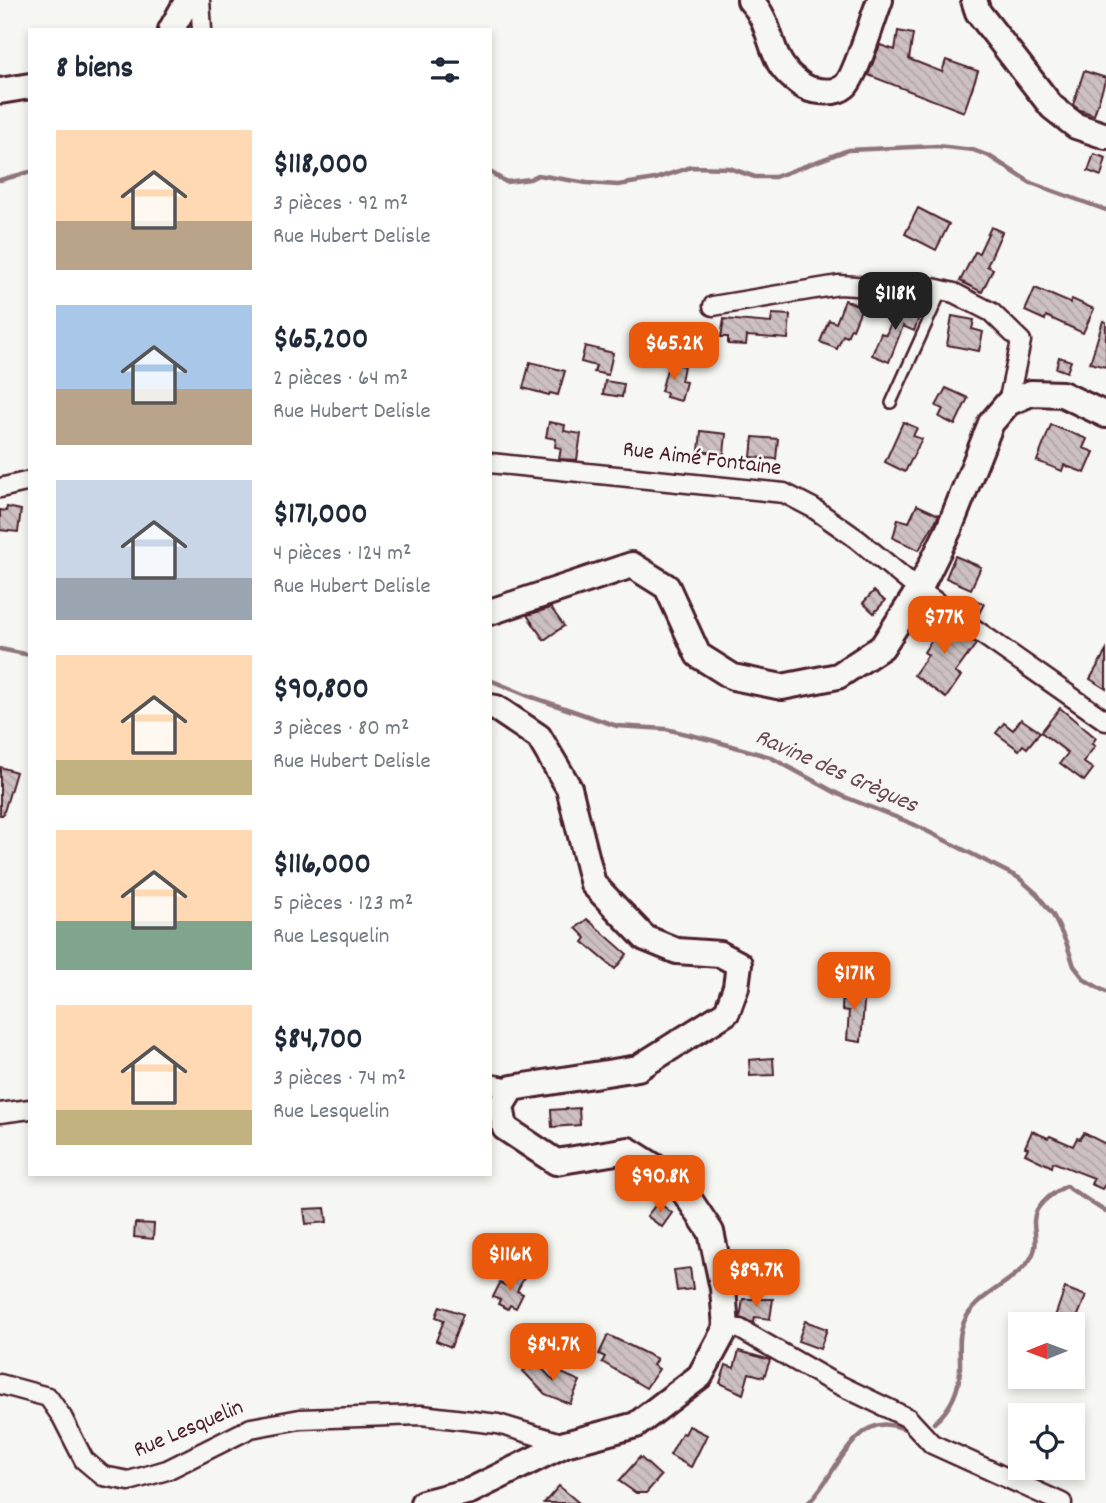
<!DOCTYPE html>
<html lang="fr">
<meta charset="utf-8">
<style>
body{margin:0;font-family:Dekko,sans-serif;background:#f6f6f7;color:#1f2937;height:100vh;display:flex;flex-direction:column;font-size:26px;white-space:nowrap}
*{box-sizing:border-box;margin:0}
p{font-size:23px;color:#747a83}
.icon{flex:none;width:38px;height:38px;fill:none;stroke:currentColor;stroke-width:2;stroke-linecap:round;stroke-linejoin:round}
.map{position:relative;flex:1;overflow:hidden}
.panel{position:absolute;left:28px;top:28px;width:464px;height:1148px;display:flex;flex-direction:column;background:#fff;border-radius:0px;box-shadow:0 4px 10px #0003}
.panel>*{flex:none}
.needle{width:46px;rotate:269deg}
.controls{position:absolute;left:1008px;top:1312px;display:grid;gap:14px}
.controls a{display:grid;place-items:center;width:77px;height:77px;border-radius:0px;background:#fff;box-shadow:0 4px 10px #0003;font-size:35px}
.price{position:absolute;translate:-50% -60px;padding:0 16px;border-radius:14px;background:#ea580c;color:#fff;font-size:23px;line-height:46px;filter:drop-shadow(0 2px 4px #0008)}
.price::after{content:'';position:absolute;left:50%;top:42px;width:21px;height:16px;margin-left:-10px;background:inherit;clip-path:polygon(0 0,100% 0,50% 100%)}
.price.current{background:#222;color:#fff}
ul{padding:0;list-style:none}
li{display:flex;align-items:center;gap:21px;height:175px;padding:0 28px}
li span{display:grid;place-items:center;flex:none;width:196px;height:140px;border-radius:0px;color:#555}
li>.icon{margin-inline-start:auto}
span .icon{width:84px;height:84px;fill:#fffc;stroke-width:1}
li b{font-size:30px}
h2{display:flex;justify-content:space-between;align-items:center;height:84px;padding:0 28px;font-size:30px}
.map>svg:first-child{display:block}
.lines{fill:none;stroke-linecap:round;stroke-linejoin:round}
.stream{stroke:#8e747a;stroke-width:4.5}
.building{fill:url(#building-back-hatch);stroke:#4a1f2b;stroke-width:2}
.lane-casing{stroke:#4a1f2b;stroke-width:14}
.street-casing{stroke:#4a1f2b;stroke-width:23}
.secondary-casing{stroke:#4a1f2b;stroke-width:30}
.lane{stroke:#f6f6f2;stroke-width:9}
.street{stroke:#f6f6f2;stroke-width:18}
.secondary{stroke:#f6f6f2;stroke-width:24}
.labels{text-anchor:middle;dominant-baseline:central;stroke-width:5;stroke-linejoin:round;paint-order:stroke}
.street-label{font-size:23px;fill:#4a1f2b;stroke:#f6f6f2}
.water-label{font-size:24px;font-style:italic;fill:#6c4a52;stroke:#f6f6f2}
</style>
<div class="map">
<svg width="1106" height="1503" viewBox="0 0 1106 1503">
<defs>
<pattern id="building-back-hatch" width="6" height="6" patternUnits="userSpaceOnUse" patternTransform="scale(1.75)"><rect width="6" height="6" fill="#ccc1c0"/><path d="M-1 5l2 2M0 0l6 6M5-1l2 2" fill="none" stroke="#b1a5a5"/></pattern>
</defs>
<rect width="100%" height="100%" fill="#f6f6f2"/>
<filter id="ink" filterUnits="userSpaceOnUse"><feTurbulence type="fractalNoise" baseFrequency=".0143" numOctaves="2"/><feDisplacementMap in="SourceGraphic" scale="14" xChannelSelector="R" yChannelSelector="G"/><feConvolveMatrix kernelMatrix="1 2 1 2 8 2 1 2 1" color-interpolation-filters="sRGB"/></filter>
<g filter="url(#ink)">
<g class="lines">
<g class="stream">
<path d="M490,172L506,182L530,179L538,175L587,183L618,185L655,179L691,167L729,168L755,177H775L848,150L937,146L973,150L989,156L1031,183L1106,210"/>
<path d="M0,180L30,172"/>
<path d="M0,649L30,655"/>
<path d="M490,680L526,695L617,726L666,729L711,740L770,757L840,795L913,824L1019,878L1037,894L1053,915L1066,942L1074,966L1085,980L1106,992"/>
<path d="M934,1423C953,1407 961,1387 960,1361C960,1349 958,1336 963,1324C975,1294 1010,1286 1029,1261C1050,1231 1009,1217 1066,1186L1106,1212"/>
<path d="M808,1503C831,1483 853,1419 889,1425C895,1425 900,1428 906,1429"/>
</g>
</g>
<g class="building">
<path d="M898,31L913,34L909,59L942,72L946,60L978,71L964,112L868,75L880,45L895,50Z"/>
<path d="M1084,71L1106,78L1094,115L1080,110L1073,105Z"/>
<path d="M1094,154L1106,158L1101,176L1088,171Z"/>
<path d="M918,208L949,224L936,250L905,234Z"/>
<path d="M991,227L1002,232L987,266L993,269L982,292L960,281L975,252L979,253Z"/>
<path d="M1035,288L1070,303L1072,299L1094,309L1083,333L1046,316L1045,320L1025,311Z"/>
<path d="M845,300L862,307L853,329L851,328L847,337L843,335L837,349L820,342L829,320L836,323Z"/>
<path d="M898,305L920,314L914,331L903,326L889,362L872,355L881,333L886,335Z"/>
<path d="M772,314L790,315L788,339L747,336L746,345L728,344V337H721L724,319L771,323Z"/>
<path d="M952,316L974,320L972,329L983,332L979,351L947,345Z"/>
<path d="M1103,321L1106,322V367L1090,363Z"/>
<path d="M585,346L613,353L608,375L594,372L596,366L581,362Z"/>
<path d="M1059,357L1071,361L1067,372L1056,368Z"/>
<path d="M530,362L565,371L558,395L550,393L549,395L523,388Z"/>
<path d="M669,362L684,366L681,381L686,382L681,401L666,397L667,393L661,391Z"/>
<path d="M605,381L624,384L622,397L603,394Z"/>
<path d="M946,388L968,398L955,425L939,417L943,409L936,406Z"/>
<path d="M549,422L565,425L564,431L581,434L577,460L559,459L561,448L555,447L556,439L546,437Z"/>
<path d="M903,422L917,428L913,436L922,439L905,472L885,462Z"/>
<path d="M1051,425L1087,439L1083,448L1094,452L1085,473L1064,465L1062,471L1037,461Z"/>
<path d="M701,431L726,434L724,454L699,451Z"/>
<path d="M753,437L778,439L776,459L751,457Z"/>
<path d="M917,505L939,515L919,550L893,538L898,519L909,522Z"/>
<path d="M7,507L21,510L18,532L0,530V510L6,511Z"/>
<path d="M955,556L981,567L971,589L946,578Z"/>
<path d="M874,591L885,601L874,613L863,603Z"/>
<path d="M973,599L984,604L977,617L967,610Z"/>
<path d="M551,608L564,626L544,640L527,615Z"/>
<path d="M929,611L976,644L955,673L961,676L946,698L914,675L928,655L924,652L937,632L921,620Z"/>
<path d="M1106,651V689L1090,679Z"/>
<path d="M1060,708L1096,738L1092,744L1095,746L1083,762L1093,769L1084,781L1060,763L1068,753L1041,732Z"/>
<path d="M1021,719L1040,732L1027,748L1023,745L1019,750L996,733L1004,723L1013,730Z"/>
<path d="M0,767L16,772L3,815H0Z"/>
<path d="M587,919L627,954L615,969L583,942L586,938L576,928Z"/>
<path d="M843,987L865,990L861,1042L847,1040L849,1011L842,1010Z"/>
<path d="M773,1058L774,1075L750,1076L749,1060Z"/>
<path d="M579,1108L580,1125L552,1127L551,1110Z"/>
<path d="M1032,1131L1048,1138L1050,1136L1073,1146L1077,1138L1080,1139L1084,1133L1106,1144V1183L1102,1189L1091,1184L1094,1178L1053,1162L1052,1167L1025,1154L1028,1148L1025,1147Z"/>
<path d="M658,1202L672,1213L662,1227L647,1216Z"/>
<path d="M325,1208L327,1222L306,1224L304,1209Z"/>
<path d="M135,1223L154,1224L153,1239L134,1237Z"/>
<path d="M690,1268L693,1289L677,1291L674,1270Z"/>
<path d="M515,1273L524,1278L517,1291L523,1294L516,1308L510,1305L508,1309L498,1304L500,1300L493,1297L500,1283L507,1286Z"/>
<path d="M1065,1288L1086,1296L1074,1325H1052Z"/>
<path d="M743,1299H773L770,1319L755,1317L754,1323L740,1318Z"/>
<path d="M440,1306L463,1314L451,1347L436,1341L444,1320L436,1317Z"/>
<path d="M805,1321L827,1329L820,1349L798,1341Z"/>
<path d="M608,1335L657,1359L653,1365L659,1369L646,1388L602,1362L605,1357L599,1354Z"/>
<path d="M739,1351L770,1360L764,1377L749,1373L743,1394L720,1383L726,1365L734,1368Z"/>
<path d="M535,1361L554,1381L557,1371L580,1381L570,1404L545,1394L523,1371Z"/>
<path d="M689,1426L707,1435L691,1467L670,1455L682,1433L685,1434Z"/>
<path d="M640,1457L661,1476L646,1493H636L619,1481Z"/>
<path d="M559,1486L579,1503H544Z"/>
</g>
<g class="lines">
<g class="lane-casing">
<path id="lane" d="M891,403L942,290"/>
</g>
<g class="street-casing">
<g id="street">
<path d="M200,0L202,30"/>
<path d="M713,306L839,285L905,289L933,288L954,293L991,312L1021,341L1008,403"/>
<path d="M490,463L784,493L813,508L857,539L919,590L1106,721"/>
<path d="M0,488L30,481"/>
<path d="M490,1084L512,1088"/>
<path d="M0,1113L30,1109"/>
<path d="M726,1328L740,1329L827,1379L908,1418L932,1444L1062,1503"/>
<path d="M0,1384L48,1397L62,1417L84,1460L103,1476L129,1481L167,1470L251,1428L300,1419L421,1415L498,1424L565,1444"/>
</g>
</g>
<g class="secondary-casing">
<g id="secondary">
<path d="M750,0C769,20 768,41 780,63C786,73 802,88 813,90C823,92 837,93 845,86C856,76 873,17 880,0"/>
<path d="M974,0L978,12L1052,107L1076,126L1106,136"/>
<path d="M171,30L188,0"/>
<path d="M0,91L30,86"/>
<path d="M490,612L632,565L667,587L698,655L733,677L782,687L838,676L882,647L919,590L949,529L991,423L1008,403L1031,393L1062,394L1106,415"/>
<path d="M423,1503L470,1491L565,1444L636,1425L700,1376L726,1328L723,1288L711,1232L677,1181L628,1150L556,1162L505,1128L501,1106L512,1088L638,1068L727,1012L736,987L739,964L720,954L677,951L645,938L593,884L569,788L539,737L496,708L490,707"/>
</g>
</g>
<use href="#lane" class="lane"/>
<use href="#street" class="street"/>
<use href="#secondary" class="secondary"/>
</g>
</g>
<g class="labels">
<g class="street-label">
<text transform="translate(702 460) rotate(7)">Rue Aimé Fontaine</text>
<text transform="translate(189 1430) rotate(-23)">Rue Lesquelin</text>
</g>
<g class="water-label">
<text transform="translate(836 772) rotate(24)">Ravine des Grègues</text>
</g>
</g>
</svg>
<div class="controls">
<a><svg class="needle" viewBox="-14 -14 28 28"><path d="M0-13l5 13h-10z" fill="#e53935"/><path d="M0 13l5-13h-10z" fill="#747a83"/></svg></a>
<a><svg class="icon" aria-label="locate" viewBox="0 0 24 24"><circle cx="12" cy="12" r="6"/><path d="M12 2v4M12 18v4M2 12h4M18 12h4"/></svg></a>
</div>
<b class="price current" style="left:895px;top:332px">$118K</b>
<b class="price" style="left:674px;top:382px">$65.2K</b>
<b class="price" style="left:944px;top:656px">$77K</b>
<b class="price" style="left:854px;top:1012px">$171K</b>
<b class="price" style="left:660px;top:1215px">$90.8K</b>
<b class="price" style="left:510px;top:1293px">$116K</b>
<b class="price" style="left:756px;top:1309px">$89.7K</b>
<b class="price" style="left:553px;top:1383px">$84.7K</b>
<section class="panel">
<h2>8 biens<svg class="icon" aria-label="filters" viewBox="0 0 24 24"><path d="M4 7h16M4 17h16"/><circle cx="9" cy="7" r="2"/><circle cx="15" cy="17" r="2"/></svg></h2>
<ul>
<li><span style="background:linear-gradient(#ffd9b3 65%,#b9a48a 0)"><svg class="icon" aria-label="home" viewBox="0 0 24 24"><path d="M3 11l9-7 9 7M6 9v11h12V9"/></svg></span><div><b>$118,000</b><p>3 pièces · 92 m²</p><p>Rue Hubert Delisle</p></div></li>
<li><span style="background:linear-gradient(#a9c7e8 60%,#b9a48a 0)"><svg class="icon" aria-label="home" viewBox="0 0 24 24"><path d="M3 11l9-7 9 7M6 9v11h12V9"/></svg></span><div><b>$65,200</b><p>2 pièces · 64 m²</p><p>Rue Hubert Delisle</p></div></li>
<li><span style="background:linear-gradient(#c9d6e8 70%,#9aa5b1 0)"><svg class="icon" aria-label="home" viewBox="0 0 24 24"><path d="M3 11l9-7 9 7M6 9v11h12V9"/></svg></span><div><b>$171,000</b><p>4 pièces · 124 m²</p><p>Rue Hubert Delisle</p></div></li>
<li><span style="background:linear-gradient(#ffd9b3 75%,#c2b280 0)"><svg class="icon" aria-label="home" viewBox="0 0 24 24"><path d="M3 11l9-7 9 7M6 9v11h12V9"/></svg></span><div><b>$90,800</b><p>3 pièces · 80 m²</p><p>Rue Hubert Delisle</p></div></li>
<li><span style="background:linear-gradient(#ffd9b3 65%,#7fa58c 0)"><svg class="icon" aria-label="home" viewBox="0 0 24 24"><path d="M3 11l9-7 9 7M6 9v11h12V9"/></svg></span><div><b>$116,000</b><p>5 pièces · 123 m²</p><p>Rue Lesquelin</p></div></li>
<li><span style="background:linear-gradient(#ffd9b3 75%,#c2b280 0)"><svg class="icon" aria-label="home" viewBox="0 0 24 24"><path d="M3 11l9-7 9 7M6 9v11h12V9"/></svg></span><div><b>$84,700</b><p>3 pièces · 74 m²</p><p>Rue Lesquelin</p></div></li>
</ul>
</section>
</div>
